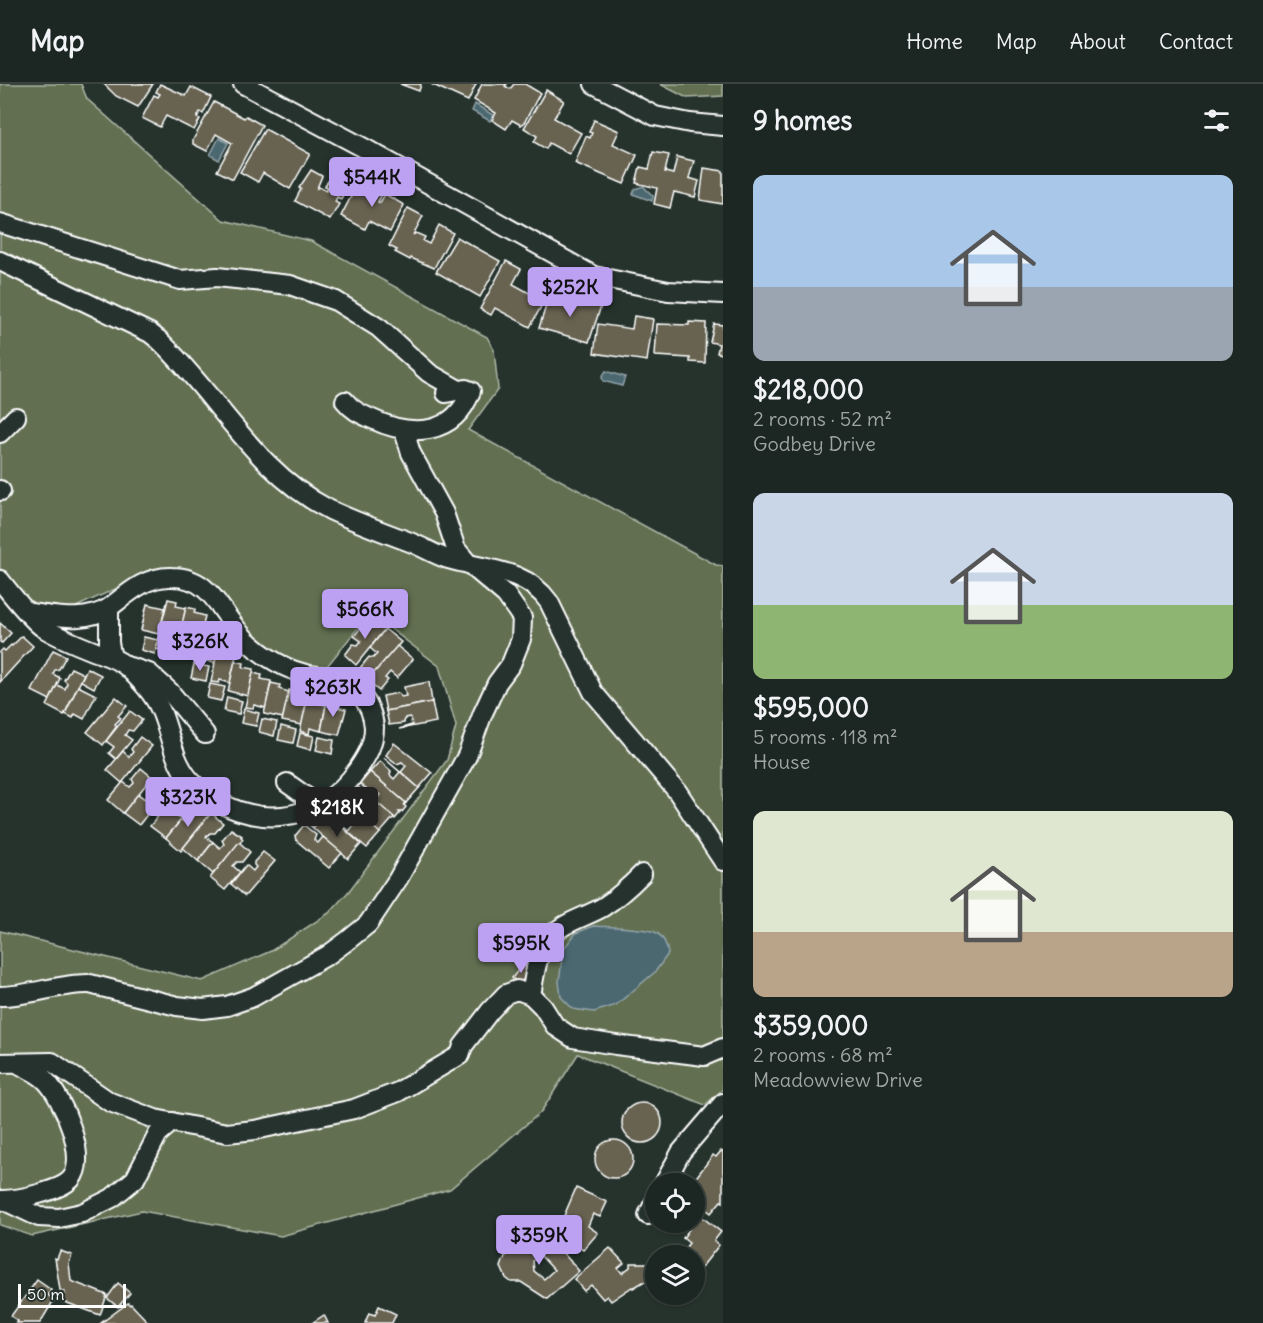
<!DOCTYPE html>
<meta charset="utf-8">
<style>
body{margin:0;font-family:Delius,sans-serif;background:#252e2a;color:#f1f3f6;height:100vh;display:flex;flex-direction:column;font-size:22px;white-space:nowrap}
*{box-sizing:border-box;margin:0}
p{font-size:20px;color:#a0a5a5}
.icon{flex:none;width:33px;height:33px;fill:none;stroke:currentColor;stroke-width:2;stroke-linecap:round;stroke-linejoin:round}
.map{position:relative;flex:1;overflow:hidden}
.details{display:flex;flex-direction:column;background:#1c2622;width:540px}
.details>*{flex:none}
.buttons{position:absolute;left:645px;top:1089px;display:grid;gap:12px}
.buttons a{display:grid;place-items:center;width:60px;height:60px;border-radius:50%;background:#1c2622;box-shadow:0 2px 4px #0004,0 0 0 2px #3a4340;font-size:30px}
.scale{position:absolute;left:18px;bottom:15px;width:108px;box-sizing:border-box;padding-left:6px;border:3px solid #fff;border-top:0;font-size:16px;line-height:21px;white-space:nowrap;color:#fff;-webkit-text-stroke:4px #26332d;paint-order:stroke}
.price{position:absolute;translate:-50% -51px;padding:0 14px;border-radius:6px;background:#bca0f2;color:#111;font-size:20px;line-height:39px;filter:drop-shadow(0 2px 3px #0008)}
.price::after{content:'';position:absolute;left:50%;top:36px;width:18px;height:14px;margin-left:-9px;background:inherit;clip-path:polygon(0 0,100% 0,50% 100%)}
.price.on{background:#222;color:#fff}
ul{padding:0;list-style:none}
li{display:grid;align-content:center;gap:12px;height:318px;padding:0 30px}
li span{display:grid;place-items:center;height:186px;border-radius:12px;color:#555}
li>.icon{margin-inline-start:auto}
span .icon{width:108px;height:108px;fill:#fffc;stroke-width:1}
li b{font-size:26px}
h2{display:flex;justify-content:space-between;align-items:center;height:72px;padding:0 30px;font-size:26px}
header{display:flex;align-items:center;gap:36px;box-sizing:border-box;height:84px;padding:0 30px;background:#1c2622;border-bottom:2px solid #3a4340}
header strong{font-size:28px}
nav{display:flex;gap:33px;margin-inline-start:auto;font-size:21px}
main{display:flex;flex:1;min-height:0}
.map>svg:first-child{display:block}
.green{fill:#627051;stroke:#b0b8a8;stroke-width:1.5}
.water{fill:#4b6771;stroke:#93a4aa;stroke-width:1.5}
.building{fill:#676451;stroke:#fff;stroke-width:1.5;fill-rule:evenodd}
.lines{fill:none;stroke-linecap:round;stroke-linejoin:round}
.minor-casing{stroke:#fff;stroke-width:22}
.minor{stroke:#26332d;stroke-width:18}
</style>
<header>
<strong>Map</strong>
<nav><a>Home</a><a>Map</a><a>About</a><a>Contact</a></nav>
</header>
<main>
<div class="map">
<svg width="723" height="1239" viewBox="0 0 723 1239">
<rect width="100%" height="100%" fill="#26332d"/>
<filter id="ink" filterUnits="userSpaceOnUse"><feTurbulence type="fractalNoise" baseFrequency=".0167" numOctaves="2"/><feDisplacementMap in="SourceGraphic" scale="12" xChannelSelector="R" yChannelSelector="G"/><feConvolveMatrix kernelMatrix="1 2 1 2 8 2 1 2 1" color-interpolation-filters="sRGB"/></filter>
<g filter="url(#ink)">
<g class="green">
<path d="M0,0H81L87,15L223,136L311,157L487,253L494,266L498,305L468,346L716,481L723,482V1005L705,1021L578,970L541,1028L450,1105L281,1152L142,1127L32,1152L0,1141V847L202,897L271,867L329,829L349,807L447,676L456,642L439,582L370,529L324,586L294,580L252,552L218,507L156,486L63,529L41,524L23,511L0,484Z"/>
<path d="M660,0H723V12L687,14Z"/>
</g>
<g class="water">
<path d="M475,20L493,31L490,37L472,27Z"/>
<path d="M219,54L228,59L219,76L210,71Z"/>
<path d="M643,102L653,112L652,117L633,110L635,105Z"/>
<path d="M606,287L625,293L622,302L603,297L602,293Z"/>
<path d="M593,842C609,843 645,843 657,849C665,854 667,862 668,870L655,888L616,921L594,928L573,925L561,913L559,898L562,876L565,863L576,849Z"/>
</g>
<g class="building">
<path d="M104,0H153L138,23L116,12Z"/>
<path d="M160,0L186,12L191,3L211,13L203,30L200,28L197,34L200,35L194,46L166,32L160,43L142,34L154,11L158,13L160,10L156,8Z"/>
<path d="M400,0H421L419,7Z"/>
<path d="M431,0H476L468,17Z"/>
<path d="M482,0H507L505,2L510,5L514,0H525L540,9L524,39L521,41L512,36L506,45L492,36L496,29L474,16Z"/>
<path d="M546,6L564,17L554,34L581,49L569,70L549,59L546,65L534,58L537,52L524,44Z"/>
<path d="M214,18L244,34L246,32L262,41L233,95L217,87L232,59L216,50L207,67L193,60V56Z"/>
<path d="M594,36L619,47L613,60L637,71L624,100L575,79L586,52L590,54L592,49L589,48Z"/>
<path d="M265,45L310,70L290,105L263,89L258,98L240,88Z"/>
<path d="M653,68L669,71L665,88L673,90L677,73L694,77L689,94L699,97L695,113L674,108L670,124L654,120L657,104L636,99L640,83L649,85Z"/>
<path d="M704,84L723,87V120L700,116Z"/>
<path d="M311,86L322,92L317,104L319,103L326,107L328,103L325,102L328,97L345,107L341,115L337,113L335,118L339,120L330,136L295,117L301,105L299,104Z"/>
<path d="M359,97L382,110L378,118L380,119L385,110L404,121L390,148L369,137L365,145L341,132Z"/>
<path d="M408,124L423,132L413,151L416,149L425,153L423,157L429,160L439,141L453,149L434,184L411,174L410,176L395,168L397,166L389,162Z"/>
<path d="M457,153L500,177L480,213L436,188Z"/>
<path d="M506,177L521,185L513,200L544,217L530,243L495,224L491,231L480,225Z"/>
<path d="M550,209L578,218L577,222L581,223L584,217L601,222L589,258L539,244Z"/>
<path d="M634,232L653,235L647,277L594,269L598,240L632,245Z"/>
<path d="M689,238L706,239L705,279L690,278V274L655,272L657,240L689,241Z"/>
<path d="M714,240L723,241V270L717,269L719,260L710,258Z"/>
<path d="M168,515L177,517L176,522L186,524L180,550L160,546Z"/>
<path d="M147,520L165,524L159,550L141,546Z"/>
<path d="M186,523L195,525L194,529L205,532L199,558L179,553Z"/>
<path d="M370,533L385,545L356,581L345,571L353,560L358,561L361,557L354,552Z"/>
<path d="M0,539L11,549L2,559L0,558Z"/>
<path d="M203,544L211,546L210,550L221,553L215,579L195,574Z"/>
<path d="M385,545L401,558L371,593L360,584L369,573L373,574L377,570L370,564Z"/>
<path d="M159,551L173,555L170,568L156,565Z"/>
<path d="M22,552L33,562L0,598V568L3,565L5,567L11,561L12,562Z"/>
<path d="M144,553L158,556L155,570L141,566Z"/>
<path d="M178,559L192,562L189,576L174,572Z"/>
<path d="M397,562L413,575L397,594L390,588L385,594L388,596L379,607L367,597Z"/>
<path d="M218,564L227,566L226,570L236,572L230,599L220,596L219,599L211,598Z"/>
<path d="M53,566L66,572L59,585L55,586L53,590L60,594L50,616L32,607Z"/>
<path d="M235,577L244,579L243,583L254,585L248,612L228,607Z"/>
<path d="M194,580L209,583L206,597L191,594Z"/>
<path d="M71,584L84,590L64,631L47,622L57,601L65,605L67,599L64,596Z"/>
<path d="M87,584L101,591L94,604L81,597Z"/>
<path d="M253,589L262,591L261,595L271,597L266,624L254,621L253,624L245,623Z"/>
<path d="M429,598L432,618L386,627L383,612L398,609L401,613L406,612L404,603Z"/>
<path d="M271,599L280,601L279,605L289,608L283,634L264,630Z"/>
<path d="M210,600L225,603L221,617L207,614Z"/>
<path d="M78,602L96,611L84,635L75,630L73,634L65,630Z"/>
<path d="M289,606L298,608V613L307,615L302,641L282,637Z"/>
<path d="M308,612L317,614L316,619L326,621L321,647L310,644L309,650L300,647Z"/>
<path d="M116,613L127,622L118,632L121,634L115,640L117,642L103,661L87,648Z"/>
<path d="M227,613L242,617L239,630L224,627Z"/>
<path d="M327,616L337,619L336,623L346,625L339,651L321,647Z"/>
<path d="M432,618L436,638L399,645L412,641L410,633L405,634L404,639L389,641L386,627Z"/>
<path d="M244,625L259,629L256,642L241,639Z"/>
<path d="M130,627L142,636L133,647L128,646L125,651L132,656L116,675L109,669L114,663L106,657Z"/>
<path d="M262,635L277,638L274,652L259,648Z"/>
<path d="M281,642L296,646L293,659L278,656Z"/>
<path d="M300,649L314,652L311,666L297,662Z"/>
<path d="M140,653L152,662L122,699L107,686L123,667L129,673L133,668L131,665Z"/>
<path d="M319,653L334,656L332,670L316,666Z"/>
<path d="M394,659L432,689L419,704L401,688L406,682L402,678L397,680L386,671Z"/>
<path d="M384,674L419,704L406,719L370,688L380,677L391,687L390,691L394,695L400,688Z"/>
<path d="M141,684L152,693L123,729L108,716L123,698L130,703L134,699L132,695Z"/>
<path d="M370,688L406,719L404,721L406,723L402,728H399L400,729L395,735L375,717L380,711L376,708L372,710L360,700Z"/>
<path d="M156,696L167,705L139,741L123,729L138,710L145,715L148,711L147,707Z"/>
<path d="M358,703L394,733L380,749L345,718L355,707L366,716L365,721L369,724L374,718Z"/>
<path d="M180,706L192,715L182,726L178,725L174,730L181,736L166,754L150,742Z"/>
<path d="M345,718L380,749L367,764L326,729L349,747L354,741L350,737L346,739L335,730Z"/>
<path d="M199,721L201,723L202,722L211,729L181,767L166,754L181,736L188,741L192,736L190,732Z"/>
<path d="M211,729L223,739L215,749H210L206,753L213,758L198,777L183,764Z"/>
<path d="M324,732L335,742L334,747L338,750L343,744L361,760L348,775L305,737L314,743Z"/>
<path d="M304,741L316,751L314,756L318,759L323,753L342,769L329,784L296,756L295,752Z"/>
<path d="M231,745L242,752L241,753L243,755L213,790L198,777L213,758L220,764L224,760L222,756Z"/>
<path d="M239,758L250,768L242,778H237L233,782L240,788L225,806L210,794Z"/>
<path d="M263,768L275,777L245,812L231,800L246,781L253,787L256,783L254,781V778Z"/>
<path d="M523,880L530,886L520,900L512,894Z"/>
<circle cx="642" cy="1039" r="20"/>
<circle cx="614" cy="1075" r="19"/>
<path d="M721,1067L723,1068V1118L721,1117L711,1129L694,1116V1101L697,1098L694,1096L713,1071L716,1073Z"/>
<path d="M576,1104L607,1118L600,1133L593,1130L588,1142L598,1149L583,1166L557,1148Z"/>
<path d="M697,1129L721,1148L714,1157L719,1161L694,1193V1172H679L689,1159L683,1154L692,1141L689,1139L694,1138Z"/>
<path d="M542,1145L579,1187L547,1215L521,1198H511L506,1194L501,1183L505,1172L517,1167ZM540,1171L554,1186L544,1195L534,1187L533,1177Z"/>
<path d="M610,1164L624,1179L618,1184L622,1189L630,1183V1179H648V1198H643L633,1204L632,1203L611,1217L607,1212L603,1215L591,1201L584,1207L574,1195Z"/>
<path d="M60,1167L72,1171L69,1179L71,1197L107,1211L100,1231L62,1217L65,1208L60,1206L55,1174L57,1175Z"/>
<path d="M37,1196L51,1206L48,1211L54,1216L40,1239H16L18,1237L11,1232Z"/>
<path d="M118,1199L130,1209L118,1223L107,1214Z"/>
<path d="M128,1219L130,1221L131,1220L149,1239H101Z"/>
<path d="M379,1222L396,1230L392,1239H365L369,1229L375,1231Z"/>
<path d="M324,1231L328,1239H312Z"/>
</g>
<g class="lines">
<g class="minor-casing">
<g id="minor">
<path d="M243,0L366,65L594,192L668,207L723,210"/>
<path d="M594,0L655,32L690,39L723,42"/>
<path d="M0,139L180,196L217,193L290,201L336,217L379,244L429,289L457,305"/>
<path d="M0,177L150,249L159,256C217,311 256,389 330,426C356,438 383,448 410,458C423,463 435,471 448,475C485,486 525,484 549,518L593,608L677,707L723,777"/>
<path d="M345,317C353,327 361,330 372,335C410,353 454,353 471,307L466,305L446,309"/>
<path d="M0,349L16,333"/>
<path d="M0,406L1,407"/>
<path d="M0,496C11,510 28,532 42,543C58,553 78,561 96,568C107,572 119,575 128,584C140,596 154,610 161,627C172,653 173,683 197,703C248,747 320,742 358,685C367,672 374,660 374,643C372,618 354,598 329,593C320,592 311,592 302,589C290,586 277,579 266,572C254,564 244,555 236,544C217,521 208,493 172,493C146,492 128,509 109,524V559L112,574"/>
<path d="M30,529C57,532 84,539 109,524"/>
<path d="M130,583L149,589L170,608L205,650"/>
<path d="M287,699L318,721"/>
<path d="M531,911C535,891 536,869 550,853C563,838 586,833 603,823C617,814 630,802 642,790"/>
<path d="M0,912C31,912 60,899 90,900L177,922L203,925L227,922L253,913L328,871L347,857L368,840L398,795L467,672L483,629L497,599L511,580L521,555L522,534L506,511L467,478L456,465L444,429L411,369L404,347"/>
<path d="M0,979L52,978L110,1018L155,1035L227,1049L255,1046L354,1025L398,1008L460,971L463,962L490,927L506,910L517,906L531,911L543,923L555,942L573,954L616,961L704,972L723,964"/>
<path d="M664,1100L681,1068L723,1019"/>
<path d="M2,1116C18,1116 60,1107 71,1095C89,1074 62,1013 46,997C39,989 27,985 19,980"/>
<path d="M3,1116L39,1133L59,1134L82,1129L112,1114L135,1095L158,1050L172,1038"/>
<path d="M648,1131L656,1116"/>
</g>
</g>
<use href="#minor" class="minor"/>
</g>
</g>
</svg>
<div class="buttons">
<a><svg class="icon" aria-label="locate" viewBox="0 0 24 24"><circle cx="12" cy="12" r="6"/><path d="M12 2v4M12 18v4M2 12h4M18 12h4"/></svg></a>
<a><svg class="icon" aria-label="layers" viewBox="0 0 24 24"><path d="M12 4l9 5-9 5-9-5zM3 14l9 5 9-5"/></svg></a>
</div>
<div class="scale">50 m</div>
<b class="price" style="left:372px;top:124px">$544K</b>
<b class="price" style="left:570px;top:234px">$252K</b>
<b class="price" style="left:365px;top:556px">$566K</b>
<b class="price" style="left:200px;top:588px">$326K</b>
<b class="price" style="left:333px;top:634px">$263K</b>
<b class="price" style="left:188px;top:744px">$323K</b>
<b class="price on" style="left:337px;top:754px">$218K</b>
<b class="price" style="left:521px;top:890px">$595K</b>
<b class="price" style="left:539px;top:1182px">$359K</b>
</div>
<section class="details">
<h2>9 homes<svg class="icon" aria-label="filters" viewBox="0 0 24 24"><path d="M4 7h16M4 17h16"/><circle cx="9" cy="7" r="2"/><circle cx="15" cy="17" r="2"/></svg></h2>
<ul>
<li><span style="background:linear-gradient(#a9c7e8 60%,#9aa5b1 0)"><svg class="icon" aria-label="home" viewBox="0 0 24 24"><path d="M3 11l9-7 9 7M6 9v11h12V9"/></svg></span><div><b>$218,000</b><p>2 rooms · 52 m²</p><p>Godbey Drive</p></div></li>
<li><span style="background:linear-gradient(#c9d6e8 60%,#8fb573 0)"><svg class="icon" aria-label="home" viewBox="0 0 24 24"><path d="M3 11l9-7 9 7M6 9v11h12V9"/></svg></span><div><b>$595,000</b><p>5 rooms · 118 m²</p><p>House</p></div></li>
<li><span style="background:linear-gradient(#dfe7d0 65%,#b9a48a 0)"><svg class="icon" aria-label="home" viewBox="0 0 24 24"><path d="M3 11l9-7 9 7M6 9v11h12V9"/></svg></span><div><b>$359,000</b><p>2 rooms · 68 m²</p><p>Meadowview Drive</p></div></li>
</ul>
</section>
</main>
